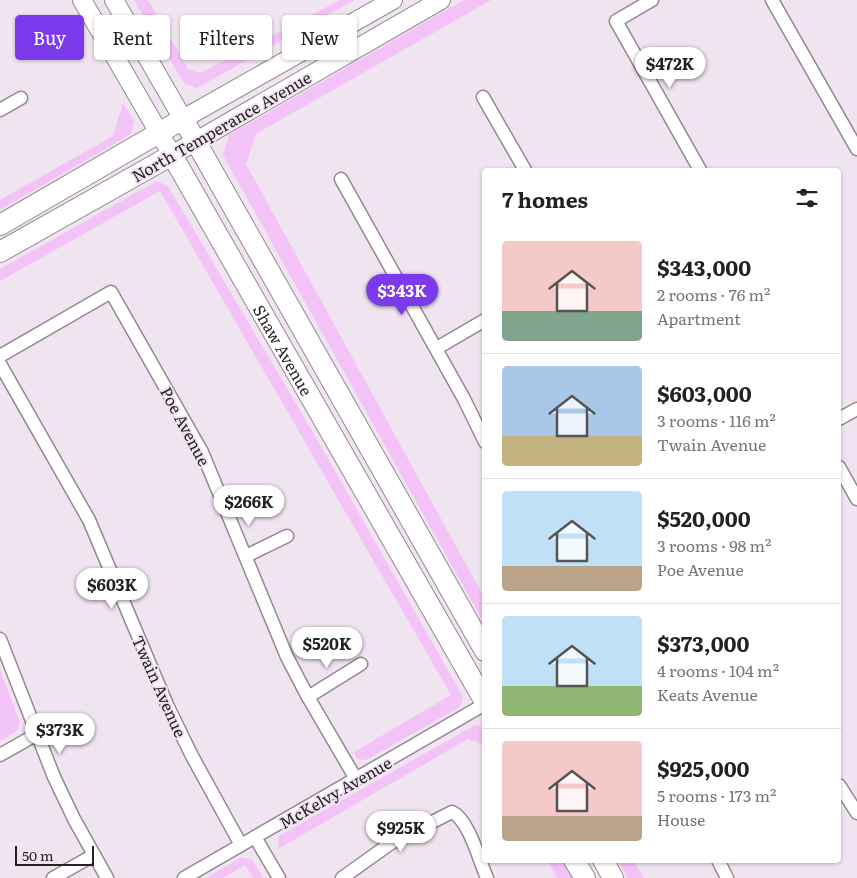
<!DOCTYPE html>
<meta charset="utf-8">
<style>
body{margin:0;font-family:Literata,serif;background:#f6f6f6;color:#222;height:100vh;display:flex;flex-direction:column;font-size:19px;white-space:nowrap}
*{box-sizing:border-box;margin:0}
p{font-size:16px;color:#767676}
.icon{flex:none;width:28px;height:28px;fill:none;stroke:currentColor;stroke-width:2;stroke-linecap:round;stroke-linejoin:round}
.map{position:relative;flex:1;overflow:hidden}
.side{position:absolute;left:482px;top:168px;width:359px;height:695px;display:flex;flex-direction:column;background:#fff;border-radius:5px;box-shadow:0 1px 4px #0004}
.side>*{flex:none}
.banner{position:absolute;left:15px;top:15px;width:392px;height:45px;display:flex;gap:10px}
.scale{position:absolute;left:15px;bottom:12px;width:79px;box-sizing:border-box;padding-left:5px;border:2px solid #272227;border-top:0;font-size:14px;line-height:18px;white-space:nowrap;color:#272227;-webkit-text-stroke:4px #f0e4f1;paint-order:stroke}
.price{position:absolute;translate:-50% -42px;padding:0 11px;border-radius:18px;background:#fff;color:#222;font-size:16px;line-height:32px;filter:drop-shadow(0 1px 2px #0008)}
.price::after{content:'';position:absolute;left:50%;top:30px;width:15px;height:11px;margin-left:-8px;background:inherit;clip-path:polygon(0 0,100% 0,50% 100%)}
.price.selected{background:#7c3aed;color:#fff}
ul{padding:0;list-style:none}
li{display:flex;align-items:center;gap:15px;height:125px;padding:0 20px}
li+li{border-top:1px solid #e0e0e0}
li span{display:grid;place-items:center;flex:none;width:140px;height:100px;border-radius:5px;color:#555}
li>.icon{margin-inline-start:auto}
span .icon{width:60px;height:60px;fill:#fffc;stroke-width:1}
li b{font-size:21px}
h2{display:flex;justify-content:space-between;align-items:center;height:60px;padding:0 20px;font-size:21px}
.chip{padding:0 18px;border-radius:5px;background:#fff;box-shadow:0 1px 4px #0004;font-size:18px;line-height:45px}
.chip.selected{background:#7c3aed;color:#fff}
.map>svg:first-child{display:block}
.green{fill:#f3c2f6}
.lines{fill:none;stroke-linecap:round;stroke-linejoin:round}
.street-casing{stroke:#938894;stroke-width:15}
.secondary-casing{stroke:#938894;stroke-width:20}
.primary-casing{stroke:#938894;stroke-width:22}
.street{stroke:#fff;stroke-width:12}
.secondary{stroke:#fff;stroke-width:18}
.primary{stroke:#fff;stroke-width:20}
.labels{text-anchor:middle;dominant-baseline:central;stroke-width:4;stroke-linejoin:round;paint-order:stroke}
.street-label{font-size:16px;fill:#272227;stroke:#f0e4f1}
</style>
<div class="map">
<svg width="857" height="878" viewBox="0 0 857 878">
<rect width="100%" height="100%" fill="#f0e4f1"/>
<g class="green">
<path d="M134,0H148L189,70L201,73L340,0H354L197,88L184,83Z"/>
<path d="M464,0H491L256,134L246,164L485,599V625L223,155L229,135Z"/>
<path d="M123,103L134,121L131,134L0,210V200L113,136Z"/>
<path d="M157,181L168,186L318,441L463,697L460,707L366,760L357,759L354,752L451,695L160,191L0,281V269Z"/>
<path d="M0,669L20,723L17,731L0,741Z"/>
<path d="M475,725L485,728V751L481,744L468,739L278,849L279,836Z"/>
<path d="M242,857L253,861L263,878H253L245,865L223,878H206Z"/>
<path d="M547,860H563L573,878H557Z"/>
<path d="M618,860H633L644,878H628Z"/>
</g>
<g class="lines">
<g class="street-casing">
<g id="street">
<path d="M652,0L616,21L700,170"/>
<path d="M772,0L857,149"/>
<path d="M483,97L525,170"/>
<path d="M0,110L21,98"/>
<path d="M341,179L464,399L485,442"/>
<path d="M437,348L485,320"/>
<path d="M0,356L111,292L202,452L287,657L308,697L356,779"/>
<path d="M0,364L89,520L168,707L192,756L241,845"/>
<path d="M839,419L857,409"/>
<path d="M839,467L857,499"/>
<path d="M246,556L287,536"/>
<path d="M0,639L54,777L74,819L107,878"/>
<path d="M308,697L361,664"/>
<path d="M0,755L37,734"/>
<path d="M839,785L857,813"/>
<path d="M255,837L279,878"/>
<path d="M718,860L727,878"/>
<path d="M53,878L94,855"/>
<path d="M184,878L485,704"/>
<path d="M342,878L391,843L452,812C469,820 479,860 487,878"/>
</g>
</g>
<g class="secondary-casing">
<g id="secondary">
<path d="M82,0L172,155L441,0"/>
<path d="M114,0L183,119L393,0"/>
</g>
</g>
<g class="primary-casing">
<g id="primary">
<path d="M0,225L183,119L485,651"/>
<path id="s1" d="M0,252L172,155L485,702"/>
<path d="M574,860L585,878"/>
<path d="M603,860L613,878"/>
</g>
</g>
<use href="#street" class="street"/>
<use href="#secondary" class="secondary"/>
<use href="#primary" class="primary"/>
</g>
<g class="labels">
<g class="street-label">
<text transform="translate(221 126) rotate(-30)">North Temperance Avenue</text>
<text stroke="none"><textPath href="#s1" startOffset="422">Shaw Avenue</textPath></text>
<text transform="translate(186 426) rotate(62)">Poe Avenue</text>
<text transform="translate(160 686) rotate(66)">Twain Avenue</text>
<text transform="translate(335 792) rotate(-30)">McKelvy Avenue</text>
</g>
</g>
</svg>
<div class="scale">50 m</div>
<b class="price" style="left:670px;top:89px">$472K</b>
<b class="price selected" style="left:402px;top:316px">$343K</b>
<b class="price" style="left:249px;top:527px">$266K</b>
<b class="price" style="left:112px;top:610px">$603K</b>
<b class="price" style="left:327px;top:669px">$520K</b>
<b class="price" style="left:60px;top:755px">$373K</b>
<b class="price" style="left:401px;top:853px">$925K</b>
<div class="banner">
<a class="chip selected">Buy</a>
<a class="chip">Rent</a>
<a class="chip">Filters</a>
<a class="chip">New</a>
</div>
<section class="side">
<h2>7 homes<svg class="icon" aria-label="filters" viewBox="0 0 24 24"><path d="M4 7h16M4 17h16"/><circle cx="9" cy="7" r="2"/><circle cx="15" cy="17" r="2"/></svg></h2>
<ul>
<li><span style="background:linear-gradient(#f6c9c9 70%,#7fa58c 0)"><svg class="icon" aria-label="home" viewBox="0 0 24 24"><path d="M3 11l9-7 9 7M6 9v11h12V9"/></svg></span><div><b>$343,000</b><p>2 rooms · 76 m²</p><p>Apartment</p></div></li>
<li><span style="background:linear-gradient(#a9c7e8 70%,#c2b280 0)"><svg class="icon" aria-label="home" viewBox="0 0 24 24"><path d="M3 11l9-7 9 7M6 9v11h12V9"/></svg></span><div><b>$603,000</b><p>3 rooms · 116 m²</p><p>Twain Avenue</p></div></li>
<li><span style="background:linear-gradient(#bfe0f5 75%,#b9a48a 0)"><svg class="icon" aria-label="home" viewBox="0 0 24 24"><path d="M3 11l9-7 9 7M6 9v11h12V9"/></svg></span><div><b>$520,000</b><p>3 rooms · 98 m²</p><p>Poe Avenue</p></div></li>
<li><span style="background:linear-gradient(#bfe0f5 70%,#8fb573 0)"><svg class="icon" aria-label="home" viewBox="0 0 24 24"><path d="M3 11l9-7 9 7M6 9v11h12V9"/></svg></span><div><b>$373,000</b><p>4 rooms · 104 m²</p><p>Keats Avenue</p></div></li>
<li><span style="background:linear-gradient(#f6c9c9 75%,#b9a48a 0)"><svg class="icon" aria-label="home" viewBox="0 0 24 24"><path d="M3 11l9-7 9 7M6 9v11h12V9"/></svg></span><div><b>$925,000</b><p>5 rooms · 173 m²</p><p>House</p></div></li>
</ul>
</section>
</div>
